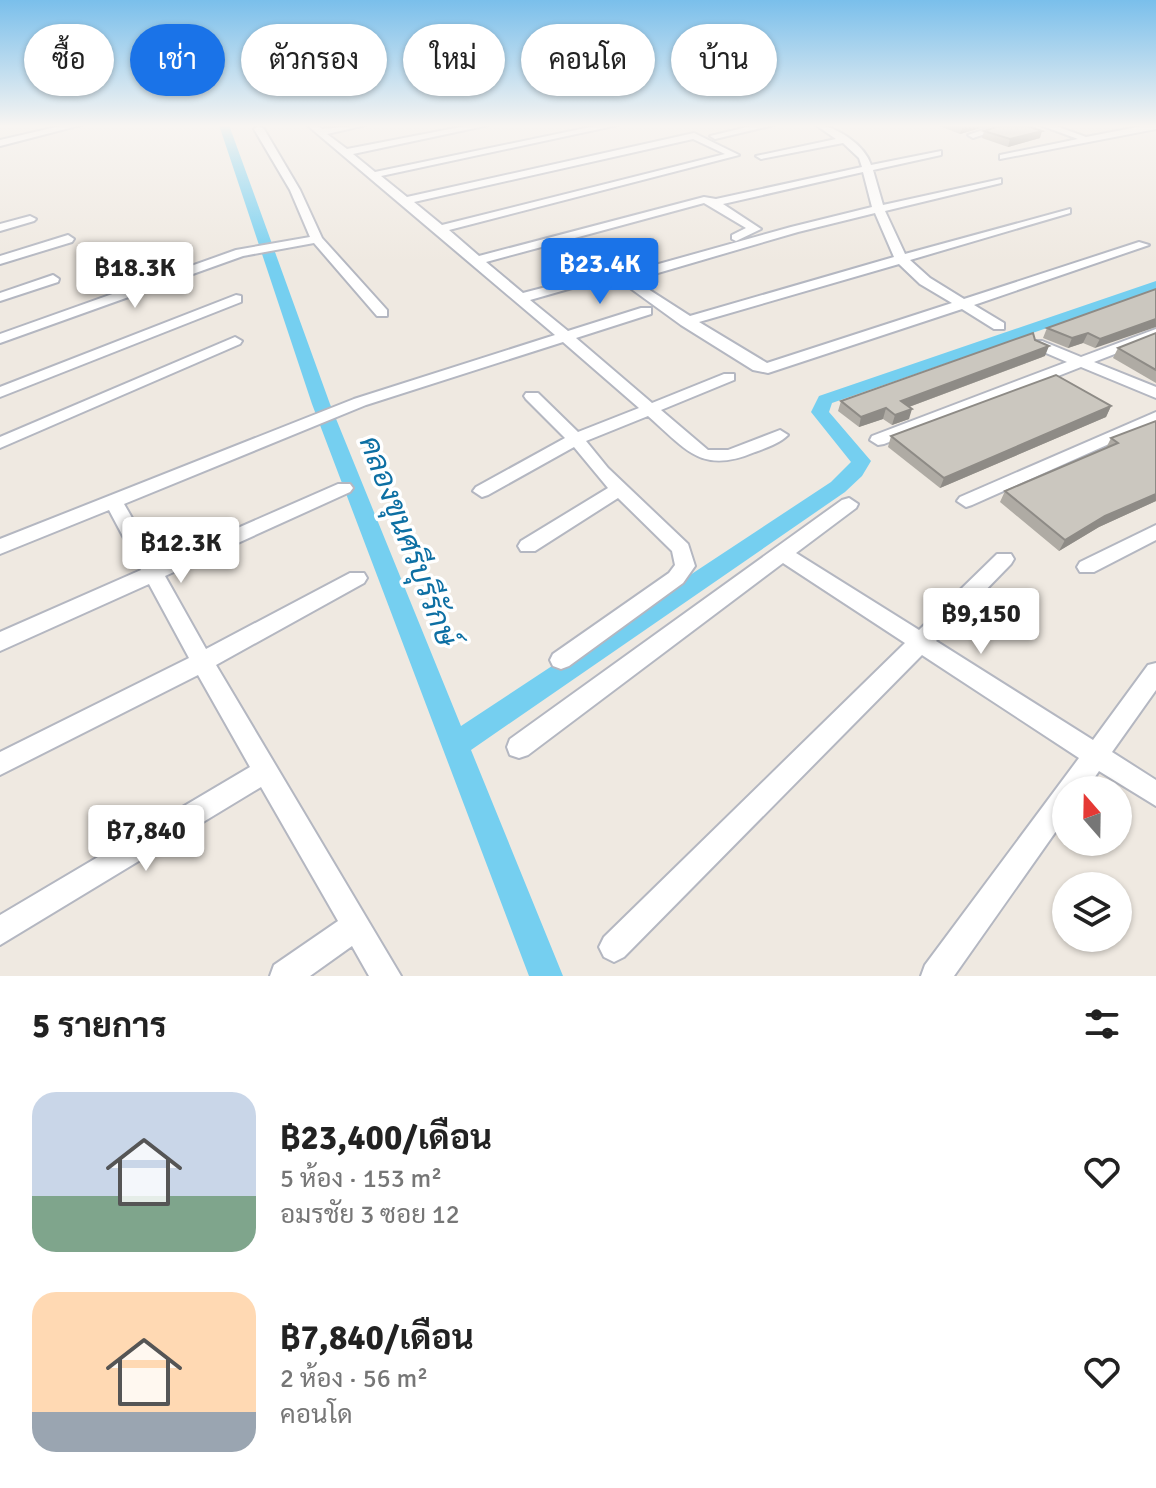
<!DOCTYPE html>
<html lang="th">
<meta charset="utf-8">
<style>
body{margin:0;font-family:Signika,Sarabun,sans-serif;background:#f6f6f6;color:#222;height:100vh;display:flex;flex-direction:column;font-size:30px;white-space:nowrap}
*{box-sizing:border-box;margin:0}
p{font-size:26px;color:#767676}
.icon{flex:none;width:44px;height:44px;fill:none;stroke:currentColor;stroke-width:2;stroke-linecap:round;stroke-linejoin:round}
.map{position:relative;height:976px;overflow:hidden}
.sheet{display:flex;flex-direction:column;background:#fff;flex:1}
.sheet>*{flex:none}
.top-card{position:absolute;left:24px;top:24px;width:1108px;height:72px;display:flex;gap:16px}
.needle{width:52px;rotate:340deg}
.tools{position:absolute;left:1052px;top:776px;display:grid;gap:16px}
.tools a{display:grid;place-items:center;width:80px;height:80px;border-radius:50%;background:#fff;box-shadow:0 2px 6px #0004;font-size:40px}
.price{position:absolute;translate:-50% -68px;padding:0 18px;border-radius:8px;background:#fff;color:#222;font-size:26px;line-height:52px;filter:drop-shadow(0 2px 4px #0008)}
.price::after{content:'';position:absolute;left:50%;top:48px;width:24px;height:18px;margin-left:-12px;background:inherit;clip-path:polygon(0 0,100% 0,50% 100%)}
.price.selected{background:#1a73e8;color:#fff}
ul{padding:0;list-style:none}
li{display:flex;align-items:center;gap:24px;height:200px;padding:0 32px}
li span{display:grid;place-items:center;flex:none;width:224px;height:160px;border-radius:24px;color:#555}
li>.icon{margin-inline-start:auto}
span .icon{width:96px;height:96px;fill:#fffc;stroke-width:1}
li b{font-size:34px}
h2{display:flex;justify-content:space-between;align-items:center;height:96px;padding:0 32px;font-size:34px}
.tag{padding:0 28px;border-radius:36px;background:#fff;box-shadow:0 2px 6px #0004;font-size:28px;line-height:72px}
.tag.selected{background:#1a73e8;color:#fff}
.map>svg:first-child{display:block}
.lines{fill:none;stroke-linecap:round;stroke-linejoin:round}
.canal{fill:#75cff0;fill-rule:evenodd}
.minor-casing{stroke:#b4b7c1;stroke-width:4}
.minor{fill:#fff;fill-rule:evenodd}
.wall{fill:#afaba4}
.shaded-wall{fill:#8e8b86}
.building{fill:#cbc7bf;stroke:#8e8b86;stroke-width:2}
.labels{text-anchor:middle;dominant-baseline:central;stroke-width:7;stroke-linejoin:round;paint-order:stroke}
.water-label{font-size:30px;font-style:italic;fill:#0d6fa3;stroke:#fff}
</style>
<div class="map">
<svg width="1156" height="976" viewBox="0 0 1156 976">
<rect width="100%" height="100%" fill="#efe9e1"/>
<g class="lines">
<path class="canal" d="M219,125H229L330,404L461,726L831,482L851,462L811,412L819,396L1156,281V290L832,403L829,412L871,461L862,476L845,492L471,750L563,976H529L312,404Z"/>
<g class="minor-casing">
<g id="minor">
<path d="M65,125H81L0,146V140Z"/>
<path d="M307,125H316L322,129L366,125L327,134L347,149L471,125H489L353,154L375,172L600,125H618L381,176L407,197L694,133L739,155L449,230L479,256L704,197L716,199L862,167L859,158L843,143L761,159L756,156L836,139L816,125C835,125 865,145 871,165L941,151V155L873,170L883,205L1001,179V183L885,211L905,254L1070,209V213L910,260L930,278L964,299L1139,242L1149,245L974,305L1004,323V329H994L962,309L768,373L753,370L681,325L619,280L630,272L791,227L872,207L863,172L723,204L761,229L736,241L732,239V235L746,228L704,203L486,262L523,293L642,262V268L530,300L568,331L641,308H651V314L576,338L652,403L724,374H734V380L661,410L708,450H728L780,430L788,435C780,443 766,448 755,452C701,475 686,449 648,416L586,441L608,468L688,544L695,566L683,583L569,666L561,669L553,666L550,660L553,654L669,573L675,565L672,551L618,498L535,551H521L518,546L521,541L608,488L574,447L488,495L482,497L473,491L476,487L565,438L526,399L524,396L526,393H538L578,432L639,408L563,342L366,405L124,504L158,563L338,484H350L353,488L350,492L165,576L206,649L350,573H364L367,578L364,583L216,665L401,976H369L352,946L310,976H270L274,965L338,921L261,787L0,945V915L250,767L198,675L0,775V752L189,658L149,584L0,651V632L141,570L109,510L0,554V539L354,399L555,335ZM693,139L725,154L442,225L414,202ZM875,213L894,257L690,316L634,280L798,232ZM899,264L920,284L952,303L767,363L699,322Z"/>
<path d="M756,125H774L715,139L710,136Z"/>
<path d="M998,125H1012L973,138L968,135Z"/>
<path d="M1040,125H1053L1086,137L1148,125H1156V129L1000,159V155L1078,139Z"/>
<path d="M259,126L264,129L300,190L322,238L387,310V316H377L314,243L243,256L0,343V334L236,250L310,237L290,190L254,129Z"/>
<path d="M30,216L36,219L34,221L0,231V224Z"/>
<path d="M68,235L74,239L72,242L0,264V256Z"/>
<path d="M53,275L59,279L58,282L0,301V293Z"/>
<path d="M236,295L241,296V302L0,397V387Z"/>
<path d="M1156,329V338L1094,362L1156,387V398L1081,367L884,444L878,445L870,440L872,436L1067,362L1032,347V341H1042L1081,357Z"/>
<path d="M235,337L242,341L240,344L0,448V437Z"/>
<path d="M1156,412V423L972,505L966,507L957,501L960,497Z"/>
<path d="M849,498L858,504L856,508L796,553L919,630L997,554H1011L1014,559L1011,564L936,641L1093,740L1148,665L1156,663V690L1112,752L1156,780V806L1099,771L1086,790H1066V817L954,976H921L925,965L1079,758L922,655L624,957L614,962L604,957L599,947L604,937L905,643L783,563L528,755L519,758L510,755L507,747L510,739L842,500Z"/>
<path d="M1156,525V540L1094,572H1080L1077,567L1080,562Z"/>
</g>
</g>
<use href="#minor" class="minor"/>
</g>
<g class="wall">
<path d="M937,125H991L960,134Z"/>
<path d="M984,131L1040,138L1008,147L982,138Z"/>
<path d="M1156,289L1095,348L1083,343L1068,348L1043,338L1047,328Z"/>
<path d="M1156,333V383L1113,358L1118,348Z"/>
<path d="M1045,356L909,407V419L892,425L883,419L859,427L838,411L841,401Z"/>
<path d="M1111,406L1106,417L940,488L888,447L891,436Z"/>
<path d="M1156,421V501L1099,527L1059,551L1000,502L1005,491L1106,448L1111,438Z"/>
</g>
<g class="shaded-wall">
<path d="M967,125H991L960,134L963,126Z"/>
<path d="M1042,131L1040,138L1008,147L1010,139Z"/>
<path d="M1156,319V327L1095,348L1100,339Z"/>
<path d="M1088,333L1083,343L1068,348L1072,338Z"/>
<path d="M1049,346L1045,356L898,411L901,401Z"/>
<path d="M1111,406L1106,417L940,488L944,478Z"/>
<path d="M886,408L883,419L859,427L861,417Z"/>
<path d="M912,409L909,419L892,425L895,415Z"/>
<path d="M1156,494V501L1099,527L1059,551L1065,540L1105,516Z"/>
</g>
<g class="building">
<path d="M1002,125H1025L1042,131L1010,139L984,131Z"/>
<path d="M1156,289V319L1100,339L1088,333L1072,338L1047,328Z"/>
<path d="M1033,333L1035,340L1049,346L901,401L912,409L895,415L886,408L861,417L841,401Z"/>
<path d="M1156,333V370L1118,348Z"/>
<path d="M1056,375L1111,406L944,478L891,436Z"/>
<path d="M1156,421V494L1105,516L1065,540L1005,491L1118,443L1111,438Z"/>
</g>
<linearGradient id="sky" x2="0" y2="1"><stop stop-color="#7abfeb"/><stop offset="0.48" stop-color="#f8f5f2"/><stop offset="1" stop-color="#f8f5f2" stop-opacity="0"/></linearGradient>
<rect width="1156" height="262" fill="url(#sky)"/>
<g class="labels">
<g class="water-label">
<text transform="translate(408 541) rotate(69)">คลองขุนศรีบุรีรักษ์</text>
</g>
</g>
</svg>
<div class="tools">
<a><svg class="needle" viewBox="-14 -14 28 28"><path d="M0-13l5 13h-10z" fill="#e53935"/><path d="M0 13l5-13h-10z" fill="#767676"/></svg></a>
<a><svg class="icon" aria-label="layers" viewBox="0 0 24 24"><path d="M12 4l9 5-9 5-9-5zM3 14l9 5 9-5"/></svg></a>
</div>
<b class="price selected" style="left:600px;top:306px">฿23.4K</b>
<b class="price" style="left:135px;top:310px">฿18.3K</b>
<b class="price" style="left:181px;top:585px">฿12.3K</b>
<b class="price" style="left:981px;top:656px">฿9,150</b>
<b class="price" style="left:146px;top:873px">฿7,840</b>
<div class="top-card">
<a class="tag">ซื้อ</a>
<a class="tag selected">เช่า</a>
<a class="tag">ตัวกรอง</a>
<a class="tag">ใหม่</a>
<a class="tag">คอนโด</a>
<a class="tag">บ้าน</a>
</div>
</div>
<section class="sheet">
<h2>5 รายการ<svg class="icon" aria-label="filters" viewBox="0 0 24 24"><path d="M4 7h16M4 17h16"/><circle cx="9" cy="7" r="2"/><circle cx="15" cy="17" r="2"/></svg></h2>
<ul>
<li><span style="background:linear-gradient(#c9d6e8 65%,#7fa58c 0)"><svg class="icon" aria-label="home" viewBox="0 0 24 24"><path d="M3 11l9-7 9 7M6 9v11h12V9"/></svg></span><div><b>฿23,400/เดือน</b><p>5 ห้อง · 153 m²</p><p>อมรชัย 3 ซอย 12</p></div><svg class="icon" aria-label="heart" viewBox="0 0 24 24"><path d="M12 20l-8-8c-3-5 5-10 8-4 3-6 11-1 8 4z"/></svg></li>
<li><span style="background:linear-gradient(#ffd9b3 75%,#9aa5b1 0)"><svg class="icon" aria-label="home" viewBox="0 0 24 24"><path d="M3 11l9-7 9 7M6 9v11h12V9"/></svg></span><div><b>฿7,840/เดือน</b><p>2 ห้อง · 56 m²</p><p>คอนโด</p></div><svg class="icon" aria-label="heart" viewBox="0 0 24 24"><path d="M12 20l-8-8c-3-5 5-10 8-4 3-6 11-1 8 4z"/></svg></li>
</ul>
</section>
